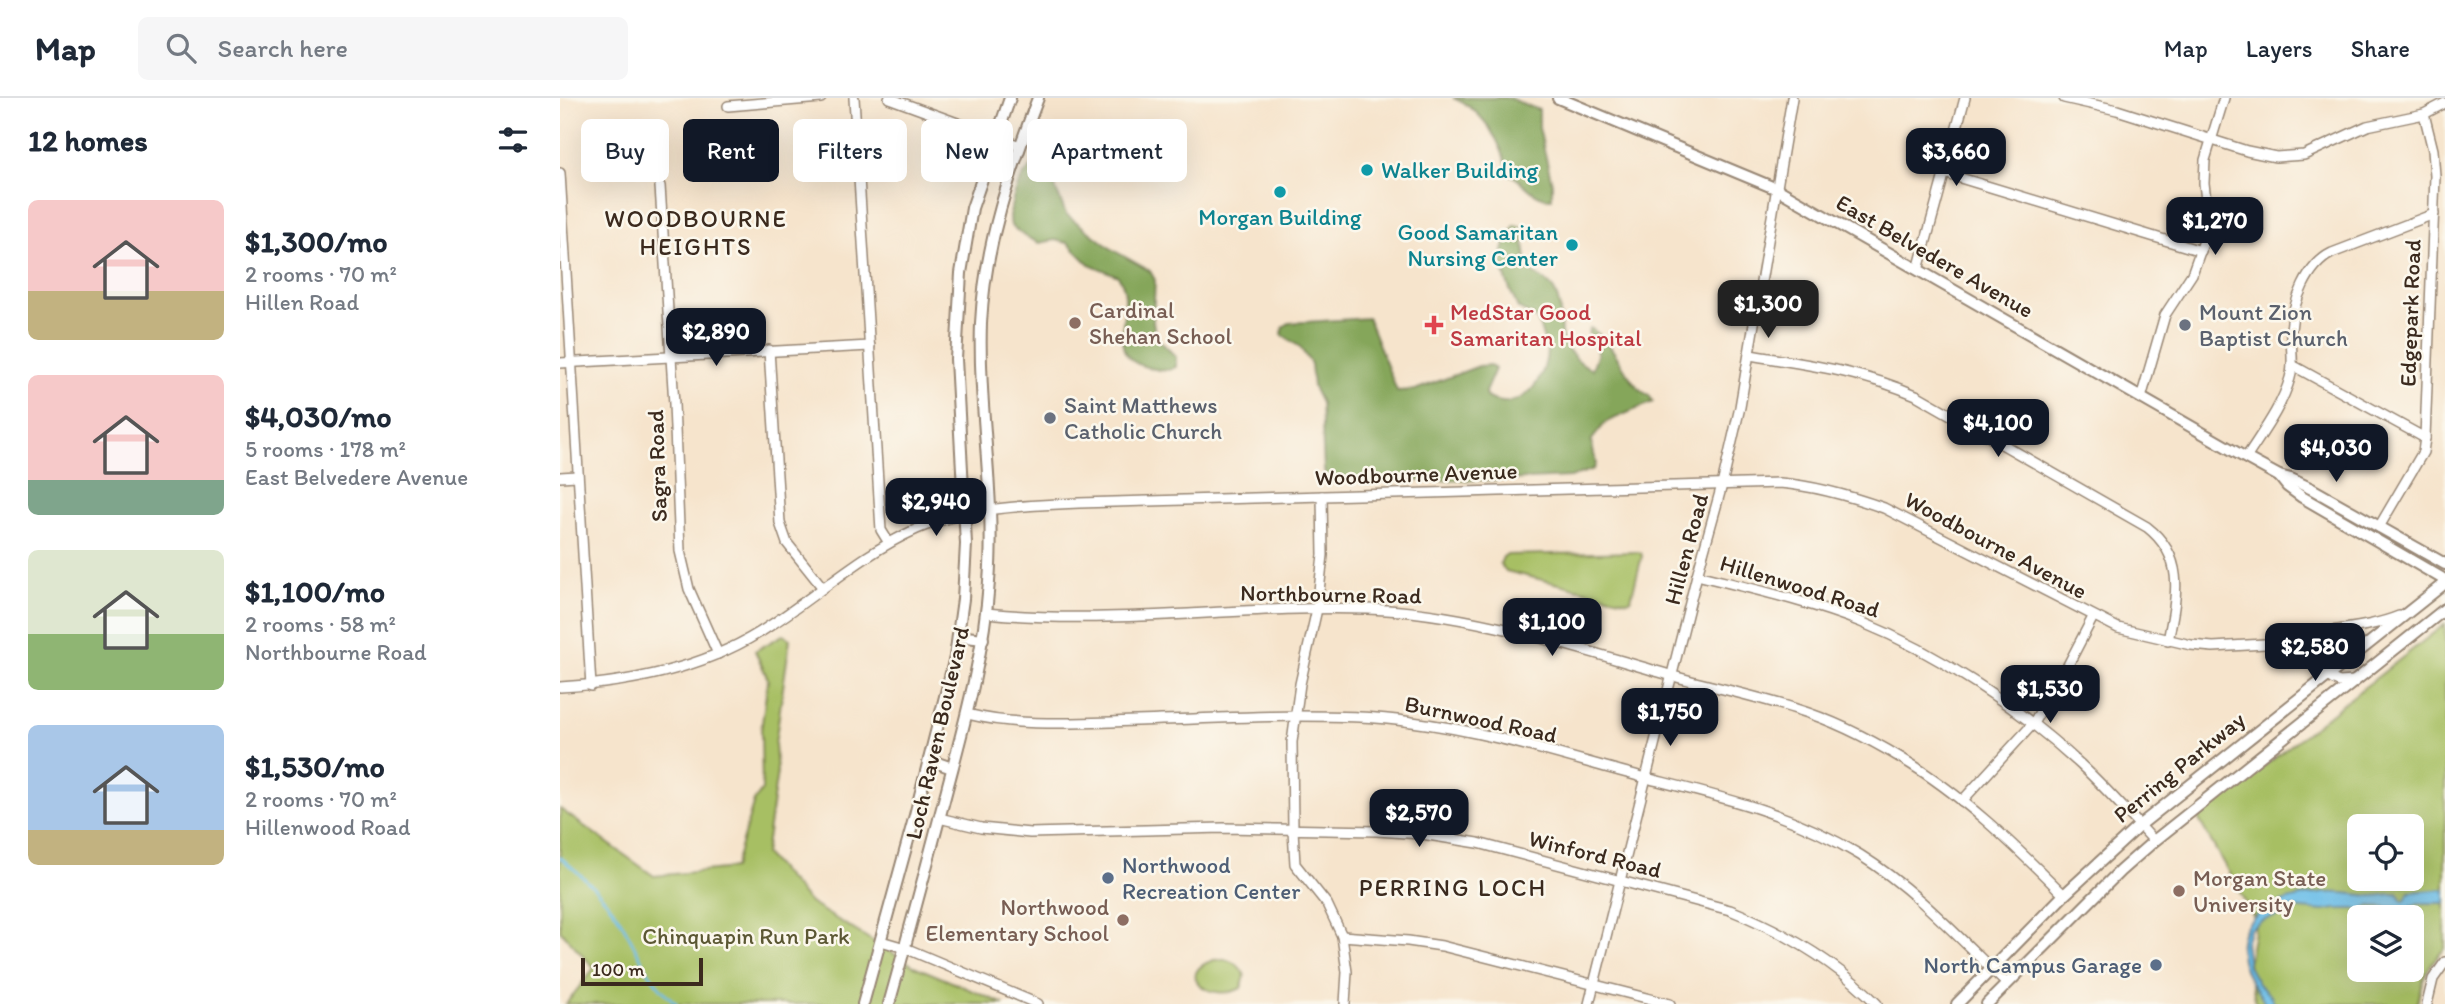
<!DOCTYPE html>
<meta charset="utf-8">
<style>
body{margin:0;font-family:Itim,sans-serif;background:#f6f6f7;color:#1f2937;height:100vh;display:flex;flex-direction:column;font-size:26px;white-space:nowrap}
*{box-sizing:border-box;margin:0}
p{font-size:23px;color:#747a83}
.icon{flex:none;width:38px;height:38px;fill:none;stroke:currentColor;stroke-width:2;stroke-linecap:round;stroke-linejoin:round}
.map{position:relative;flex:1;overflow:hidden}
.details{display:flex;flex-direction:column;background:#fff;width:560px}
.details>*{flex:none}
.top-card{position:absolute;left:21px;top:21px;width:665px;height:63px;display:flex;gap:14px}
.tools{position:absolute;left:1787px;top:716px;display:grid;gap:14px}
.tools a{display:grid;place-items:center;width:77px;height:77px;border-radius:10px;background:#fff;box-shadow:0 7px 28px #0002;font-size:35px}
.scale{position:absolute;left:21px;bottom:18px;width:122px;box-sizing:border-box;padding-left:7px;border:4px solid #3b2a1e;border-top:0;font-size:19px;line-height:24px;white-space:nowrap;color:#3b2a1e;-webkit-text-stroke:5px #fbf7ec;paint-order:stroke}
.price{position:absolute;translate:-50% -60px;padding:0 16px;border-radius:14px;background:#111827;color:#fff;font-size:23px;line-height:46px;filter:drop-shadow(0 2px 4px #0008)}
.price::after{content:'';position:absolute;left:50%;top:42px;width:21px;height:16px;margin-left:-10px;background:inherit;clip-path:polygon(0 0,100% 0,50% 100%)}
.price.active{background:#222;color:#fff}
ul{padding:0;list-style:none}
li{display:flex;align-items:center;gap:21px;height:175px;padding:0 28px}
li span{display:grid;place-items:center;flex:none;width:196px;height:140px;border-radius:10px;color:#555}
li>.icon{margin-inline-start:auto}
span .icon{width:84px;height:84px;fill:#fffc;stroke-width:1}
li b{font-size:30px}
h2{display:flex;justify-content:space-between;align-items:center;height:84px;padding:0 28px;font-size:30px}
.pill{padding:0 24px;border-radius:10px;background:#fff;box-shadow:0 7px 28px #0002;font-size:24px;line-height:63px}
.pill.active{background:#111827;color:#fff}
header{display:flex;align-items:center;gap:42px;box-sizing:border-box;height:98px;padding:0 35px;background:#fff;border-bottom:2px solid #e0e1e3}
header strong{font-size:33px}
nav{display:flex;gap:38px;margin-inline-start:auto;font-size:24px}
.search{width:490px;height:63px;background:#f6f6f7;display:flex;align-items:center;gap:18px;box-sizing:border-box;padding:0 24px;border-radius:10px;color:#747a83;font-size:26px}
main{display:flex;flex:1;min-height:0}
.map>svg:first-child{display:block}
.green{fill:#a7bf64;stroke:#717441;stroke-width:2;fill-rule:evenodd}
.forest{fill:#85a65a;stroke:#60683c;stroke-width:2}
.water{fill:#6cbee8;stroke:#547483;stroke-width:2}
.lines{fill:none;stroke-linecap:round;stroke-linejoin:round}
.stream{stroke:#6cbee8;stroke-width:2.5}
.minor-casing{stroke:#988775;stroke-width:12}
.major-casing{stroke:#988775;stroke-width:14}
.minor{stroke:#fff;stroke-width:9}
.major{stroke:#fff;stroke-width:10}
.culture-dot{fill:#0f9aa8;stroke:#fbf7ec;stroke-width:2.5}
.education-dot{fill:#8d6e63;stroke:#fbf7ec;stroke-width:2.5}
.health-dot{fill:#e0444e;stroke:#fbf7ec;stroke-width:2.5}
.worship-dot{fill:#6b7280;stroke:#fbf7ec;stroke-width:2.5}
.service-dot{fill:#5c6f8a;stroke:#fbf7ec;stroke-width:2.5}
.labels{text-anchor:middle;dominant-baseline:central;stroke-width:5;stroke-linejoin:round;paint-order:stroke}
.culture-label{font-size:23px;fill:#0d838f;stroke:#fbf7ec;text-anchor:start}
.street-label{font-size:23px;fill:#3b2a1e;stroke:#fbf7ec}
.education-label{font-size:23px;fill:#785e54;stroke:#fbf7ec;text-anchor:start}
.health-label{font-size:23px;fill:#be3a42;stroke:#fbf7ec;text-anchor:start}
.worship-label{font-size:23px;fill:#5b616d;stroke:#fbf7ec;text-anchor:start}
.service-label{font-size:23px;fill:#4e5e75;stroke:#fbf7ec;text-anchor:start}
.park-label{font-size:23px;fill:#5b5733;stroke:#fbf7ec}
.neighbourhood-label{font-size:24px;letter-spacing:2px;fill:#3b2a1e;stroke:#fbf7ec}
</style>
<header>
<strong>Map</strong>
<div class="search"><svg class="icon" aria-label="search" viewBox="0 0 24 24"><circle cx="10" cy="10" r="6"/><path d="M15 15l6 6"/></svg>Search here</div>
<nav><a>Map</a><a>Layers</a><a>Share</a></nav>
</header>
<main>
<section class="details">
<h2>12 homes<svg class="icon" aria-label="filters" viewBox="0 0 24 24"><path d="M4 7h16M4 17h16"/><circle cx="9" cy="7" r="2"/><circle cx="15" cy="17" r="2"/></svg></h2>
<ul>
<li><span style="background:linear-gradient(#f6c9c9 65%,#c2b280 0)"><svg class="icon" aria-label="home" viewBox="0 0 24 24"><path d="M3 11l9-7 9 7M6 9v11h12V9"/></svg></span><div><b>$1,300/mo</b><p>2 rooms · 70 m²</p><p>Hillen Road</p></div></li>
<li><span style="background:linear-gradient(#f6c9c9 75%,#7fa58c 0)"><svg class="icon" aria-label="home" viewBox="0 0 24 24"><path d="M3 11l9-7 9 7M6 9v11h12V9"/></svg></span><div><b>$4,030/mo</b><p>5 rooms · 178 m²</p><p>East Belvedere Avenue</p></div></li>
<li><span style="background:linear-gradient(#dfe7d0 60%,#8fb573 0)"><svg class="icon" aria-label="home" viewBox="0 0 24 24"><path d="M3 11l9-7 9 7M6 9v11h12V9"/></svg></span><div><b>$1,100/mo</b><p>2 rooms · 58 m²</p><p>Northbourne Road</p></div></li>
<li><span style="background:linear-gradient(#a9c7e8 75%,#c2b280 0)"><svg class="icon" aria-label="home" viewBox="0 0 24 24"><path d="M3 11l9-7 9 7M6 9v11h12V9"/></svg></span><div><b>$1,530/mo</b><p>2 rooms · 70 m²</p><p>Hillenwood Road</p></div></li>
</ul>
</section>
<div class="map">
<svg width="1885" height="906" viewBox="0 0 1885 906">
<rect width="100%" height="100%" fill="#fbf7ec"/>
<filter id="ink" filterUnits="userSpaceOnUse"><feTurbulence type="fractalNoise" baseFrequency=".0143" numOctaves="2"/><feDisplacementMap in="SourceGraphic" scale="14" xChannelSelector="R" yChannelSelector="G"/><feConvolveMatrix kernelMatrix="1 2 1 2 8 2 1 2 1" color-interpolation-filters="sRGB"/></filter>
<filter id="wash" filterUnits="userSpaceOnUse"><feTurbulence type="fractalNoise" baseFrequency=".00686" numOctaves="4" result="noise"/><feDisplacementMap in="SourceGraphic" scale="28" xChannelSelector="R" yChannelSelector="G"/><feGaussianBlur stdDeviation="1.57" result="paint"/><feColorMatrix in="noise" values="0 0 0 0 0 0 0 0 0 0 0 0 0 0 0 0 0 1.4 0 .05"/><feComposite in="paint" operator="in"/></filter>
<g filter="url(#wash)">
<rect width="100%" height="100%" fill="#f6e4cc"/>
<g class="green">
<path d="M1078,454L1081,455L1082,458L1071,501L1068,503L946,473L940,466L943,459L946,457Z"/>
<path d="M1885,526V851C1867,866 1861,884 1857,906H1696L1688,865L1696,823L1638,720ZM1799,728H1852V780H1799ZM1799,819H1852V872H1799Z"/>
<path d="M223,537L230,541L215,646L217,674L205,756L250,805L354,868L444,906H6L34,870L0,832V711L94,778L174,770L194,703L202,692L201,633L208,581L195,553Z"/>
<path d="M654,862C668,860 679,865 685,878L681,890C652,906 611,876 654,862Z"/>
</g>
<g class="forest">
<path d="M893,0H949L979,12V30L992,85V100C972,101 965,83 949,76C942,45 924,12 893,0Z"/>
<path d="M471,69L484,73L491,79L506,116L553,152L590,173L595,182L593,224L596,239L616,259V269C607,274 599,272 590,270C536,258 581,208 558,178L529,166L508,145L495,142L479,145L466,139L451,128C447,110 458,81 471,69Z"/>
<path d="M955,127L962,129L967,169C975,179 990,183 995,194C1006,215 993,238 1011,255C1017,262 1024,268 1032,271L1038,255L1028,234L1030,230L1032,231C1038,235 1044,241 1048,246C1060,260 1073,292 1089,297L1093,304L1046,324L1031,343L1036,365L1034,371L1011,379L944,382L769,383L764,373L761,305L753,289L751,266L740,249L722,237L723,229L729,225L808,220L837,293L855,292L919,268L930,267L935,271L925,294L926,299C961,317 986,283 987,252C987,247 983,241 982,236C980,231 980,225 976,221C972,215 964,215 958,210C945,180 932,157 955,127Z"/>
</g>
<path class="water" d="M1885,791V805H1858L1848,810L1809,808L1802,811H1775L1764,813L1731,810L1720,817L1701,823L1689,832L1685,845L1688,868L1698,886L1711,898L1715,906H1705C1699,893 1688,882 1684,869C1666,815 1722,800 1763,795C1780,793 1796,797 1812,798C1820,798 1830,796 1838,795L1841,802L1844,803L1850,794Z"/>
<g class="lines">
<path class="stream" d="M0,759C21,777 41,794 57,817C79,851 83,878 117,906"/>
</g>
</g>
<g filter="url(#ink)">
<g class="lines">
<g class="minor-casing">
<g id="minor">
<path d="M294,0L321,432L329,445"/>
<path d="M329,0L460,48"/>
<path d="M1504,0L1557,12L1687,53L1716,59L1744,57L1807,28L1864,16L1885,5"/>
<path d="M168,8L261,0"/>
<path d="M0,75L31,588"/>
<path d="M1384,75L1641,153"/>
<path d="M100,88L114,306L120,453L129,491L158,556"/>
<path d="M1358,172L1405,0"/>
<path d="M209,252L220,425L227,445L263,490"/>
<path d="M1190,257C1249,267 1301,273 1356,297L1587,429C1627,460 1616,500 1608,543"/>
<path d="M0,265L310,248"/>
<path d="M1732,267L1865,340"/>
<path d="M1581,300L1605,217L1632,176L1646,137L1648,120L1644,85L1645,62L1664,0"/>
<path d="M1686,360C1702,335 1722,309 1730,280C1735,264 1730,248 1731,232C1733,204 1747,167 1772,155L1874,116"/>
<path d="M0,379L17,378"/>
<path d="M762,398L763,457L757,511L740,586L732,644L733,732L735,766L767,806L782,838L787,874L785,906"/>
<path d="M1819,429L1863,354L1865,340L1875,78L1873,52L1864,16"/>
<path d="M1137,477C1192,491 1248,503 1301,524C1380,556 1458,609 1520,666C1546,690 1570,717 1594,743"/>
<path d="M426,515C553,528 681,507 808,511C911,514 1015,550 1113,578C1153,589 1196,598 1236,611C1272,622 1308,640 1341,660C1402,696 1454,747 1504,797"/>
<path d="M1724,544C1761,530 1802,533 1839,518"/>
<path d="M0,589C72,585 150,569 211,527C260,495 303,455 357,431C407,410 465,407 519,405L1220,385C1256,388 1290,398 1324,410L1558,530L1631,547L1653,549L1722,545L1738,546L1748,552L1772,581L1779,584L1794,583"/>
<path d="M407,616C455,628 502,625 551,624C612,622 674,619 735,618C774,618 814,618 852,624C932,634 1009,660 1086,680C1165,700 1229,714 1300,757C1356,792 1400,841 1447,886"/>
<path d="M1402,703L1472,627L1506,571L1533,519"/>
<path d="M379,720L421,730L470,735L663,730L817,733L862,736L918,745L1170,812C1225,834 1276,864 1317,906"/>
<path d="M782,838L848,843L882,848L1110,906"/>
<path d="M321,843L345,850L478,906"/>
<path d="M1029,906L1137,477L1162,387L1180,309L1232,0"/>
<path d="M1867,906L1873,881L1885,864"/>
</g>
</g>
<g class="major-casing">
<g id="major">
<path d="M998,0L1217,91L1686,360L1719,378L1731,381L1752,391L1885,466"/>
<path d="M1719,378L1727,388L1742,399L1885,482"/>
<path d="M398,538L423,541"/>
<path d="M369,662L392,670"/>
<path d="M303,906L355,717L395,559L403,501L406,446L396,261L401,175L412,110L450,0"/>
<path d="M329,906C349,835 368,763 387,691C405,623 424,555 429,484C436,397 418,311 421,225C425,145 450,74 478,0"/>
<path d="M1397,906L1504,797L1580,727L1885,485"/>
<path d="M1427,906L1560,773L1594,743L1885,511"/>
</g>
</g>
<use href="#minor" class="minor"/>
<use href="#major" class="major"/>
</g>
</g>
<g class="culture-dot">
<circle cx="807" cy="72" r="7"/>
<circle cx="720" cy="94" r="7"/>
<circle cx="1012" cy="147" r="7"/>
</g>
<g class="education-dot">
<circle cx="515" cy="225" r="7"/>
<circle cx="1619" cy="793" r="7"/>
<circle cx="563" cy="822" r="7"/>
</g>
<path class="health-dot" d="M870.5 216.5h7v7h7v7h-7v7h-7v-7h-7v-7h7z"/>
<g class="worship-dot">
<circle cx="1625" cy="227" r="7"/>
<circle cx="490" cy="320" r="7"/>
</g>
<g class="service-dot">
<circle cx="548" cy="780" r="7"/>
<circle cx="1596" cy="867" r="7"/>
</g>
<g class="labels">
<g class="culture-label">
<text x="821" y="72">Walker Building</text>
<text x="720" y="119" text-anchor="middle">Morgan Building</text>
<text x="998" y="134" text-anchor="end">Good Samaritan<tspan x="998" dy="26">Nursing Center</tspan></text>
</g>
<g class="street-label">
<text transform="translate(1375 158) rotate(30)">East Belvedere Avenue</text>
<text transform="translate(1850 215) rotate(-88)">Edgepark Road</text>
<text transform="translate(97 368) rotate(-92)">Sagra Road</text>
<text transform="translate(856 376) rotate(-2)">Woodbourne Avenue</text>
<text transform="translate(1436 447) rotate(28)">Woodbourne Avenue</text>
<text transform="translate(1126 451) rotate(-75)">Hillen Road</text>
<text transform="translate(1240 488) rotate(17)">Hillenwood Road</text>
<text transform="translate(771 496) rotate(1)">Northbourne Road</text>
<text transform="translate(921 621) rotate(12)">Burnwood Road</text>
<text transform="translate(377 635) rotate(-77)">Loch Raven Boulevard</text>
<text transform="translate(1619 669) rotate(-39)">Perring Parkway</text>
<text transform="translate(1035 756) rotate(14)">Winford Road</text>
</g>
<g class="education-label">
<text x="529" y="212">Cardinal<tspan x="529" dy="26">Shehan School</tspan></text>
<text x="1633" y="780">Morgan State<tspan x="1633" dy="26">University</tspan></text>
<text x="549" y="809" text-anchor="end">Northwood<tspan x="549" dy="26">Elementary School</tspan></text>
</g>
<g class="health-label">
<text x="890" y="214">MedStar Good<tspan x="890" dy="26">Samaritan Hospital</tspan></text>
</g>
<g class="worship-label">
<text x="1639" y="214">Mount Zion<tspan x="1639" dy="26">Baptist Church</tspan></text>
<text x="504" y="307">Saint Matthews<tspan x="504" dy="26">Catholic Church</tspan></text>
</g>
<g class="service-label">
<text x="562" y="767">Northwood<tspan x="562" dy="26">Recreation Center</tspan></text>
<text x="1582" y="867" text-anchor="end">North Campus Garage</text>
</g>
<g class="park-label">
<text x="186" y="838">Chinquapin Run Park</text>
</g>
<g class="neighbourhood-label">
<text x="136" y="120">WOODBOURNE<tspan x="136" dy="28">HEIGHTS</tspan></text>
<text x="893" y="789">PERRING LOCH</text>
</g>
</g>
</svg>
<div class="tools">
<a><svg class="icon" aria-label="locate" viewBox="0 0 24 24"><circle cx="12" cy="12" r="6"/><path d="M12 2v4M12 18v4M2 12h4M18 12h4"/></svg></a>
<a><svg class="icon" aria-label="layers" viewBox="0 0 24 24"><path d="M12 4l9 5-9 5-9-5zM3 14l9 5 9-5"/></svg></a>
</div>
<div class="scale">100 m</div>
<b class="price" style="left:1396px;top:90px">$3,660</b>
<b class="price" style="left:1655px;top:159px">$1,270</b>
<b class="price active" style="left:1208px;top:242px">$1,300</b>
<b class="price" style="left:156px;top:270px">$2,890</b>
<b class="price" style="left:1438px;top:361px">$4,100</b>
<b class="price" style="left:1776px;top:386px">$4,030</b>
<b class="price" style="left:376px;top:440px">$2,940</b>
<b class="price" style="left:992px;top:560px">$1,100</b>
<b class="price" style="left:1755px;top:585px">$2,580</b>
<b class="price" style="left:1490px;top:627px">$1,530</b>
<b class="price" style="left:1110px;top:650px">$1,750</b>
<b class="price" style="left:859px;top:751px">$2,570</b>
<div class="top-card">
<a class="pill">Buy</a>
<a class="pill active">Rent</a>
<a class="pill">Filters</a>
<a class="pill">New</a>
<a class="pill">Apartment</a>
</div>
</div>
</main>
